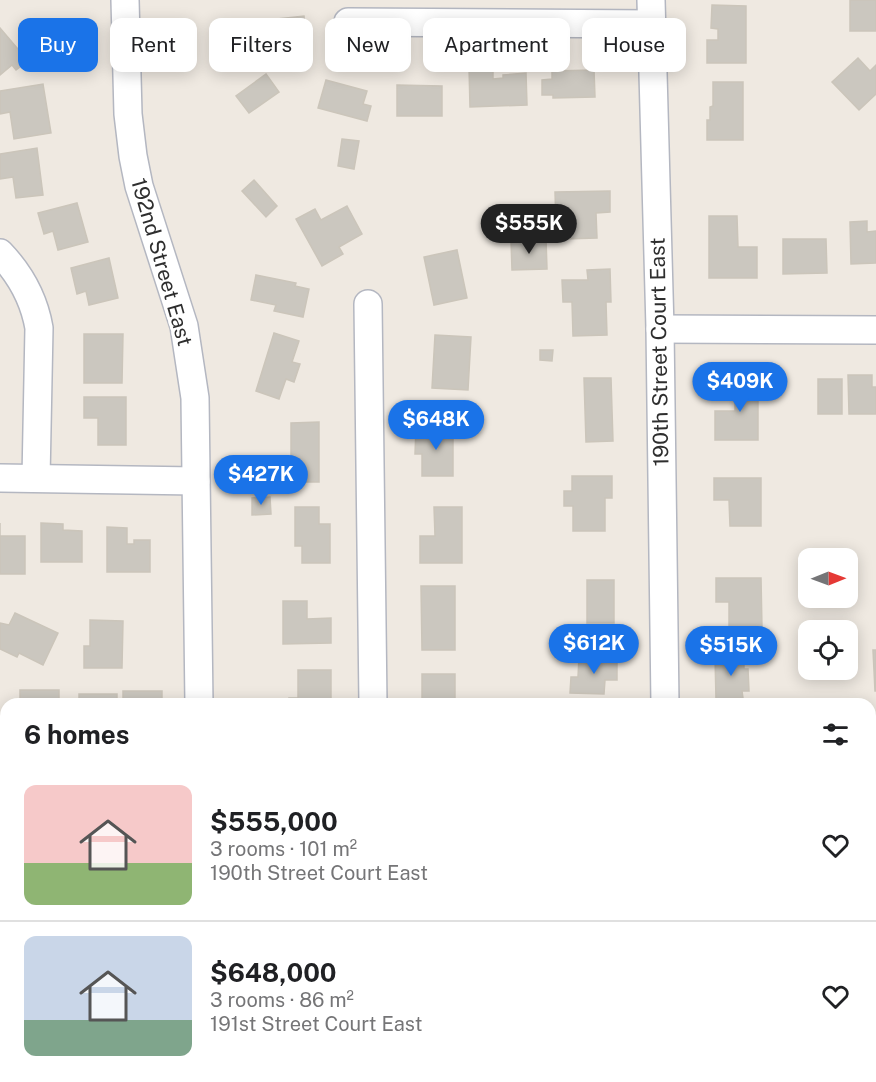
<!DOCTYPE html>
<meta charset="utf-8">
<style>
body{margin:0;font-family:"Public Sans",sans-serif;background:#f2f2f2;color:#202124;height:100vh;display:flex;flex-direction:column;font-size:22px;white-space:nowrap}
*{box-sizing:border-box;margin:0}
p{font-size:20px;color:#757577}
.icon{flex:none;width:33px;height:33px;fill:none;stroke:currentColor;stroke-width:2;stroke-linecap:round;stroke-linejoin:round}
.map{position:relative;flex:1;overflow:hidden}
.sheet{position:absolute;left:0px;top:698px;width:876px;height:386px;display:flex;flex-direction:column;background:#fff;border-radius:18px 18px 0 0;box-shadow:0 3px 15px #0003}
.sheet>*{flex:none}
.banner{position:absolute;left:18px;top:18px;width:840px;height:54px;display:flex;gap:12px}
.needle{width:39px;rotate:89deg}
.fabs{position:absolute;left:798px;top:548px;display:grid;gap:12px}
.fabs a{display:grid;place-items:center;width:60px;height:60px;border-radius:12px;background:#fff;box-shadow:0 3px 15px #0003;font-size:30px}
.price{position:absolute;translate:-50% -51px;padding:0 14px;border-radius:21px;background:#1a73e8;color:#fff;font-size:20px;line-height:39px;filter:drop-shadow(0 2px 3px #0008)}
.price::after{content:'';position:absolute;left:50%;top:36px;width:18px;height:14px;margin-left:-9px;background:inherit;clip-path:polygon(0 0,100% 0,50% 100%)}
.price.on{background:#222;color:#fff}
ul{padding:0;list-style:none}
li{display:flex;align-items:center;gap:18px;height:150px;padding:0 24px}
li+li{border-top:2px solid #e0e0e0}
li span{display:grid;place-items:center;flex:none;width:168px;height:120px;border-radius:12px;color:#555}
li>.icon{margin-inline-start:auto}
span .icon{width:72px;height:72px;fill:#fffc;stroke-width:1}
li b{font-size:26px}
h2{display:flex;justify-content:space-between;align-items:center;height:72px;padding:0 24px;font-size:26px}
.tag{padding:0 21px;border-radius:12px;background:#fff;box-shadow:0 3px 15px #0003;font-size:21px;line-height:54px}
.tag.on{background:#1a73e8;color:#fff}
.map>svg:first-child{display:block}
.forest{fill:url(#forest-firs)}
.building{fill:#cbc7bf;stroke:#cbc5ba;stroke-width:1.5}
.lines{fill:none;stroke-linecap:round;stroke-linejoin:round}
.minor-casing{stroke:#b4b7c1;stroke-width:30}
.minor{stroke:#fff;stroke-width:27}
.labels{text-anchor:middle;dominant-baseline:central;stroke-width:6;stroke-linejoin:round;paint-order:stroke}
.street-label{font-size:21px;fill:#2e2e2e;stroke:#fff}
</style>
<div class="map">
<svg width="876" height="1082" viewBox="0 0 876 1082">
<defs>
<pattern id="forest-firs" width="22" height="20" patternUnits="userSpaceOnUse" patternTransform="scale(1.5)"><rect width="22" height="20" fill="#b6e59e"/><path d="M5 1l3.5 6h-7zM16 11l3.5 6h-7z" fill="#9dc588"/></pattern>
</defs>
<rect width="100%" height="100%" fill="#efe9e1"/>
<rect class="forest" x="539" y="1077" width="290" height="5"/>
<g class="building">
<rect x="850" y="0" width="26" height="31"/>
<path d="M712,5L746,6V63H707V40H718V29L711,28Z"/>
<path d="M304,16L306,38L295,39L297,58L272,60L268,20Z"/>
<path d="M0,28L28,61L16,70L12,65L0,75Z"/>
<path d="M858,58L870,71L876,65V94L859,110L832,82Z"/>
<path d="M493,66V79L503,78V75L526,73L527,105L470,107L469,67Z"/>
<path d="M594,70L595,97L553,98V95H542V80L552,79V71Z"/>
<path d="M266,74L279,92L249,113L236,96Z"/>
<path d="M326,80L367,91L363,104L371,106L367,121L318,108Z"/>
<path d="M713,82H743V140H707V120H710V107L713,106Z"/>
<path d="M43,84L51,133L14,139L10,112L0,114V91Z"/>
<path d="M397,85L442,86V116H397Z"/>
<path d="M342,139L359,141L354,169L338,166Z"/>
<path d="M37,148L43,195L16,198L13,177L0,179V154Z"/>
<path d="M254,180L277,206L266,217L242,191Z"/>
<path d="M610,191V212L596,213L597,238L565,239V224H556L555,192Z"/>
<path d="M77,203L88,242L58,250L53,231L44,234L38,213Z"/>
<path d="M347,206L362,234L339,247L343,254L322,266L296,219L315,209L321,220Z"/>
<path d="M709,216H737L738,247H757V278H709Z"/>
<path d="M867,221V232L876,231V263L851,264L850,222Z"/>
<path d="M546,239L547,269L512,270L511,240Z"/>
<path d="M783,239H826L827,273L783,274Z"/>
<path d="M457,250L467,298L434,305L424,257Z"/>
<path d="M109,258L118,298L89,305L86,291L77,294L71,268Z"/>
<path d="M610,269L611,302H606L607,335L573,336L572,302H563L562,280H588L587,270Z"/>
<path d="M256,275L296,283L295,286L309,289L303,317L274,311L276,305L251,300Z"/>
<path d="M274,333L299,341L292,362L300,364L294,382L286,379L279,399L256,391Z"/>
<path d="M84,334H123L122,383H84Z"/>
<path d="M435,335L471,337L468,390L432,388Z"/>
<path d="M540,350H553L552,361L540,360Z"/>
<path d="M848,375H872V387H876V414H849Z"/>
<path d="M735,377H758V440H715V411H735Z"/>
<path d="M584,378H611L613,441L586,442Z"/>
<rect x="818" y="379" width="24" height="35"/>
<path d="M84,397H126V445H98V418H84Z"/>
<path d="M319,422V482H291V423Z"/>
<path d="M416,427L453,428V476H422V454H415Z"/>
<path d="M572,476H612V498H605V531H573V506H564V491H572Z"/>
<path d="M714,478H761V526H730L729,500H714Z"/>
<path d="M270,497L271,514L252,515V498Z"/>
<path d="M295,507H319V524H330V563H302V546H295Z"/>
<path d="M434,507H462V563H420V536H435Z"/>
<path d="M0,523V536H25V574H0Z"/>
<path d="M41,523L63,524V530L82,531V562H41Z"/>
<path d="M107,527L127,528V544H134V540H150V572H107Z"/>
<path d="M716,578H761L762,628H729V602H716Z"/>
<rect x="587" y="580" width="27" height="43"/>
<path d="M421,586H455V650H422Z"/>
<path d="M283,601H307V619L331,618V643L283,644Z"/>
<path d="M15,613L58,633L43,665L19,653L17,657L0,649V623L9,625Z"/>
<path d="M90,620L123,621L122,668H84V646H90Z"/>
<path d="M873,650H876V691H875Z"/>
<path d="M744,656V669H748L749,691H742L743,698L716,699L715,657Z"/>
<path d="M579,657H617V680H605L604,694L570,693L571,677H578Z"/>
<path d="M298,670H331V704H289V698H298Z"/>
<rect x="422" y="674" width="33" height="30"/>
<rect x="20" y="690" width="39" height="14"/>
<rect x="123" y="691" width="39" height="13"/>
<rect x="79" y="694" width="38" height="10"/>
<rect x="870" y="824" width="6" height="13"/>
<rect x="871" y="868" width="5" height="23"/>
<path d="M870,935L876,936V948H870Z"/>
<rect x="870" y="1055" width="6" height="14"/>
<rect x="55" y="1077" width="35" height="5"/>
<rect x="321" y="1077" width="30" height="5"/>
</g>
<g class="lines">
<g class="minor-casing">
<g id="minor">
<path d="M125,0L128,114L133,156L139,186L184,326L195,398L199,704"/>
<path d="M651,0L660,329L665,704"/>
<path d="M348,22L652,24"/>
<path d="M0,253C20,274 34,299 39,328L36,478"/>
<path d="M368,304L373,704"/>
<path d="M660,329L876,330"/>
<path d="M0,478L196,481"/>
<path d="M870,774H876"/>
<path d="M0,776H6"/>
<path d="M204,1077V1082"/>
</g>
</g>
<use href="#minor" class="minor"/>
</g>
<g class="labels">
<g class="street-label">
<text transform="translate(162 262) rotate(74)">192nd Street East</text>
<text transform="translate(659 352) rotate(-91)">190th Street Court East</text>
</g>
</g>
</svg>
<div class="fabs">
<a><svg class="needle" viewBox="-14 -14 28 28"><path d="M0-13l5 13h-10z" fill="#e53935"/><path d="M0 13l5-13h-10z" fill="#757577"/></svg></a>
<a><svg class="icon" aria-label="locate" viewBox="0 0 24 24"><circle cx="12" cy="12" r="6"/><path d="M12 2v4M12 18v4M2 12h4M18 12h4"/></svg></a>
</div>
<b class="price on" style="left:529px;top:255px">$555K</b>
<b class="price" style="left:740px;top:413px">$409K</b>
<b class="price" style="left:436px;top:451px">$648K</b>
<b class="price" style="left:261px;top:506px">$427K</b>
<b class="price" style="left:594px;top:675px">$612K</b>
<b class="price" style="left:731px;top:677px">$515K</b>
<div class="banner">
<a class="tag on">Buy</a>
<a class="tag">Rent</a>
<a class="tag">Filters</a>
<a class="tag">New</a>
<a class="tag">Apartment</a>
<a class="tag">House</a>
</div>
<section class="sheet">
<h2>6 homes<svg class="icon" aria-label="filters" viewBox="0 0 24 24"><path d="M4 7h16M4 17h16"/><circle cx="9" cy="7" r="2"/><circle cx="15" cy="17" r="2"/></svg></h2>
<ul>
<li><span style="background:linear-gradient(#f6c9c9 65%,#8fb573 0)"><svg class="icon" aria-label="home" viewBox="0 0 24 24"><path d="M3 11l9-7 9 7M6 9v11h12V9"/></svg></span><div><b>$555,000</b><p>3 rooms · 101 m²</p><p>190th Street Court East</p></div><svg class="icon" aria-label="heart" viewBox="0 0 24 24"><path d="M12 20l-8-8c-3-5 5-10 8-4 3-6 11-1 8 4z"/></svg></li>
<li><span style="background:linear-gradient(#c9d6e8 70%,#7fa58c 0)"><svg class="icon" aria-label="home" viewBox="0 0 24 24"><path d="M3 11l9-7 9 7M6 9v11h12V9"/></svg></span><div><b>$648,000</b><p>3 rooms · 86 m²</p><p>191st Street Court East</p></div><svg class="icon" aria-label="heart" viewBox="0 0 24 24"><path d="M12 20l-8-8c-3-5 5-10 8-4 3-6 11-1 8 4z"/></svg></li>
</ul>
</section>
</div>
